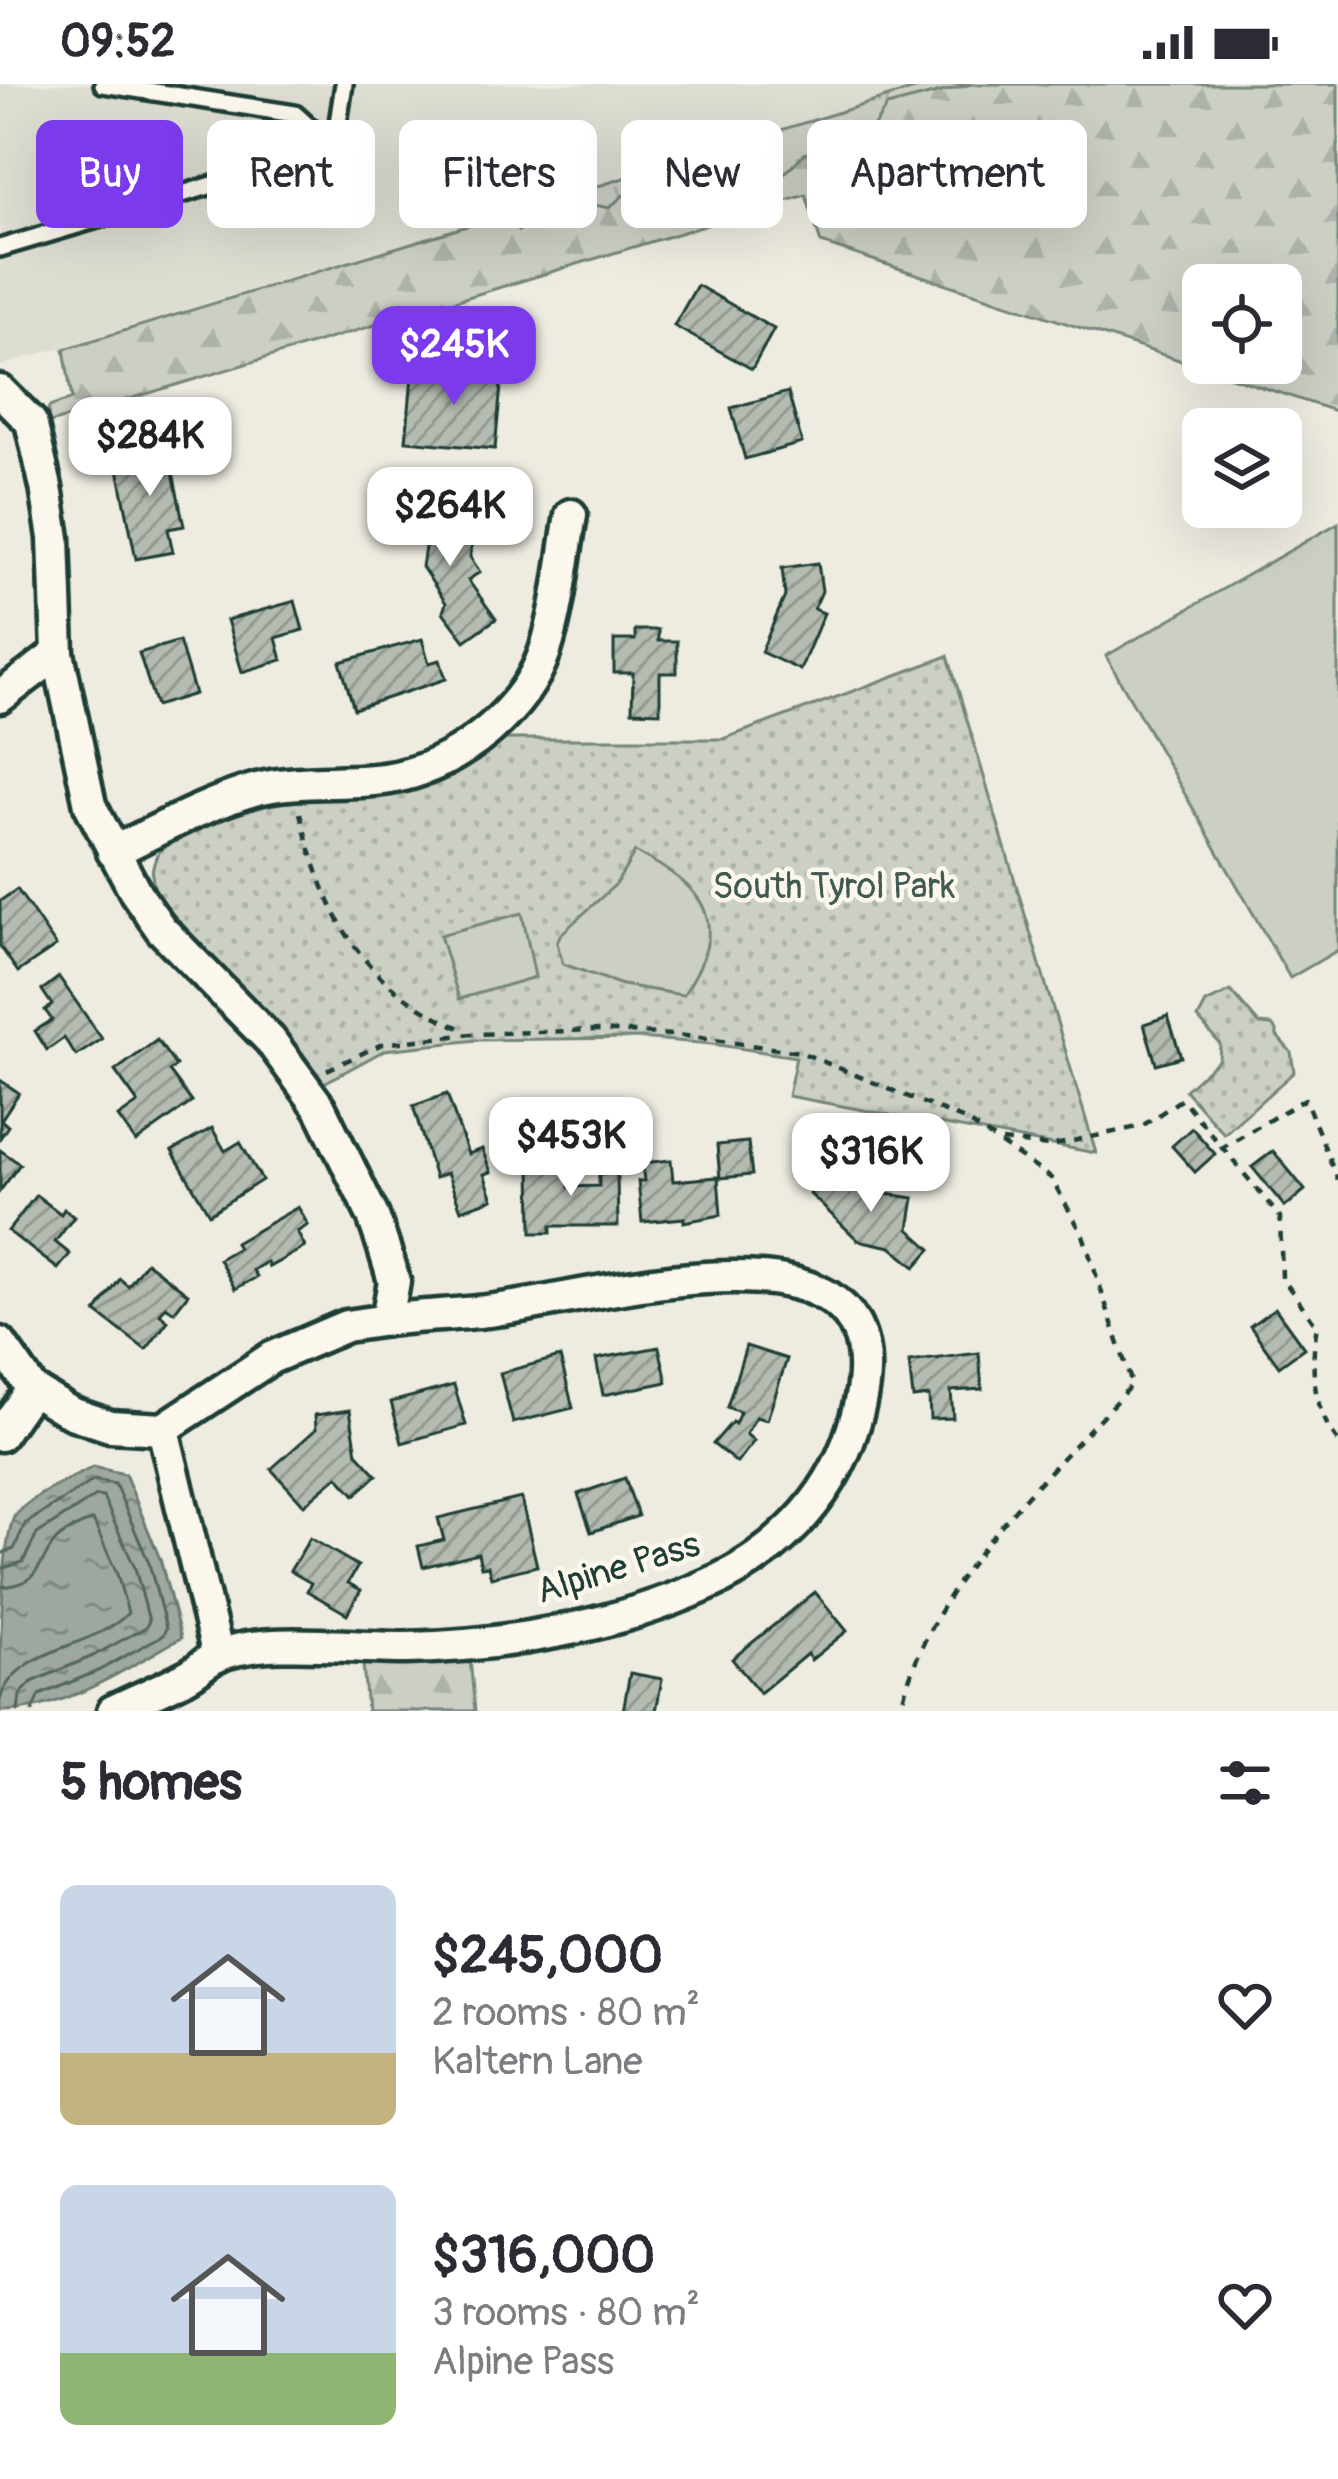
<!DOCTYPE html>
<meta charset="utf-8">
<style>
body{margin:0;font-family:Pangolin,sans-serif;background:#f7f7f7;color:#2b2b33;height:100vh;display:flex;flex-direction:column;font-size:45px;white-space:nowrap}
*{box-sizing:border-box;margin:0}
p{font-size:39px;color:#7c7c81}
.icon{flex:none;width:66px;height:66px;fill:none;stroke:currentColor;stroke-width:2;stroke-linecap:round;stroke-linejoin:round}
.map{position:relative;height:1627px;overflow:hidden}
.details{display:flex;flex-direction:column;background:#fff;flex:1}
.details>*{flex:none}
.hud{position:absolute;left:36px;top:36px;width:1266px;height:108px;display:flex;gap:24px}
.controls{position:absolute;left:1182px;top:180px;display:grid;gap:24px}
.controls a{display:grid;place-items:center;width:120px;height:120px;border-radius:18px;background:#fff;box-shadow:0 12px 48px #0002;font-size:60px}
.price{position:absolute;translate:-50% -102px;padding:0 27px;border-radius:24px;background:#fff;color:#222;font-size:39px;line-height:78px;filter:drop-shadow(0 3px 6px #0008)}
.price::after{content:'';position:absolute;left:50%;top:72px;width:36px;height:27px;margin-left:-18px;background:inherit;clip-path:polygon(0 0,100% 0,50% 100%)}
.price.current{background:#7c3aed;color:#fff}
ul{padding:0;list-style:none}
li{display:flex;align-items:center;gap:36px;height:300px;padding:0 60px}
li span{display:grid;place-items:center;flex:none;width:336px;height:240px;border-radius:18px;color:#555}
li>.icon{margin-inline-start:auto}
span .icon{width:144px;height:144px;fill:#fffc;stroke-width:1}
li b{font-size:51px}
h2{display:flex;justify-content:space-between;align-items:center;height:144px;padding:0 60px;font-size:51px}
.pill{padding:0 42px;border-radius:18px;background:#fff;box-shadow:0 12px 48px #0002;font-size:42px;line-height:108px}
.pill.current{background:#7c3aed;color:#fff}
.status{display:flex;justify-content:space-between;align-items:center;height:84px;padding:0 60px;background:#fff;direction:ltr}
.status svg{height:33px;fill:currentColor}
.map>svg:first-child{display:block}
.built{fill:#ddddd2}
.grass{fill:url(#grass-tufts);stroke:#75867c;stroke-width:3}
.forest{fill:url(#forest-firs);stroke:#75867c;stroke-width:3;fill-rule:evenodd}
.park{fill:url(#park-dots);stroke:#75867c;stroke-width:3}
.pitch{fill:#cbcfc4;stroke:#75867c;stroke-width:3}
.water{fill:url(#water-ripples);stroke:#6c7d74;stroke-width:3}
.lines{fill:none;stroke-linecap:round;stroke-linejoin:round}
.shore{stroke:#52685f;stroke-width:3}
.building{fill:url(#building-hatch);stroke:#1f3d34;stroke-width:3}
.service-casing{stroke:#1f3d34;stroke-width:24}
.minor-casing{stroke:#1f3d34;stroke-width:39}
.path{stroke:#1f3d34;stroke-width:4.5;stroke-dasharray:9 9;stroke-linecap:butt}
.service{stroke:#fbf7ec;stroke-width:15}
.minor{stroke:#fbf7ec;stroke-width:30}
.labels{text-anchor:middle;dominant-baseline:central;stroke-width:9;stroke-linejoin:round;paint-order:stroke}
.park-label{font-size:36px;fill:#415a51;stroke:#fbf7ec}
.street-label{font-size:36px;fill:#1f3d34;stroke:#fbf7ec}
</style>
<div class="status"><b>09:52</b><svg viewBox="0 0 49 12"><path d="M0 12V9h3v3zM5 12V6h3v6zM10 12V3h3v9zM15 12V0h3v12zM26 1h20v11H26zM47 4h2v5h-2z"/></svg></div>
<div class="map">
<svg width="1338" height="1627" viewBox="0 0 1338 1627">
<defs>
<pattern id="grass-tufts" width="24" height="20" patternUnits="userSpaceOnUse" patternTransform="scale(3)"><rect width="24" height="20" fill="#cbcfc4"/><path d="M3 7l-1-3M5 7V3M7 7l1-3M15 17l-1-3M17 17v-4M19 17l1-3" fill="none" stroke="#aeb3a9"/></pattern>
<pattern id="forest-firs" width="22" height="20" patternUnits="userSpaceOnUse" patternTransform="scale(3)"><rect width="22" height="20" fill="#cbcfc4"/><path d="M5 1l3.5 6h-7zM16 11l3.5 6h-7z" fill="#aeb3a9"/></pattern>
<pattern id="park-dots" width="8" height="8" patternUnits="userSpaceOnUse" patternTransform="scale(3)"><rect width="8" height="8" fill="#cbcfc4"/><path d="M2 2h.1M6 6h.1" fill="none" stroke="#aeb3a9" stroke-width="1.8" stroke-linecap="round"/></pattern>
<pattern id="water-ripples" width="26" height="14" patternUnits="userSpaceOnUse" patternTransform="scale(3)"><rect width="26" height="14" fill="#9fa89f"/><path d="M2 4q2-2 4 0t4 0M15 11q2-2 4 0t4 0" fill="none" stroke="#818a82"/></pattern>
<pattern id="building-hatch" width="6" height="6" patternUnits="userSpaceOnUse" patternTransform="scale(3)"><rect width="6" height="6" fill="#b4bbb0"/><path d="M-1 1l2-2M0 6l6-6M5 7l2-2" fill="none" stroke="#929990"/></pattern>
</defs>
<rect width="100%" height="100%" fill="#eeece1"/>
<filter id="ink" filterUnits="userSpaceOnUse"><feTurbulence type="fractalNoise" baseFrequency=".00833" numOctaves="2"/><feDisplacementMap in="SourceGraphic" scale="24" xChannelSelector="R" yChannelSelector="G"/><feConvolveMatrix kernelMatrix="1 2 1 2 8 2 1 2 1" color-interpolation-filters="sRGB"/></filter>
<g filter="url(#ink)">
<path class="built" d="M0,0H931L0,282Z"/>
<path class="grass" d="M931,0H972L888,22C881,32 875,46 866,55C840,80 779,100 749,78L718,96L696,93L673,106L609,125L563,135L545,133L517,147L513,128Z"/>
<g class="forest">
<path d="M972,0H1338V328L821,159L806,111L47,340L49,323L72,315L64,265L513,128L518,147L545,133L563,135L581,118L609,124L634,102L644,103L653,111L660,98L673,106L696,93L717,96L716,83L728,74C749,78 763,88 785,89L804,70L827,62L839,72L866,54L887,22ZM1203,201H1281V279H1203Z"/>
<path d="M470,1575L475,1627H367L363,1580Z"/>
</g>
<g class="park">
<path d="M948,572L1096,1069L788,1012L796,973L712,960L638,954L477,956L385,966L324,999L299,964L165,822C149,802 147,781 165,761L224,734L276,719L390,711L434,701L457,690L502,655H723Z"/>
<path d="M1231,907L1259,940L1272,941L1277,947V952L1291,968L1294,988L1224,1050L1185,1006L1219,975L1220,960L1198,934L1206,919Z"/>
</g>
<g class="pitch">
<path d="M1338,439V866L1290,894L1106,572Z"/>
<path d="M635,768C706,803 733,839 683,911L622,901L563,880L557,859L560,851L616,800Z"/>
<path d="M522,829L535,893L459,915L440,851Z"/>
</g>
<path class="water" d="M93,1383L125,1390L160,1475L181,1554C125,1585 65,1627 0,1627C0,1584 0,1464 14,1433C32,1410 68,1397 93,1383Z"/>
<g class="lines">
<g class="shore">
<path d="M0,1470L14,1465L25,1440L94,1396L115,1400L149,1479L166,1544L163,1551L100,1586L40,1611L33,1627"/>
<path d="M0,1485L23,1478L37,1450L96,1412L103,1413L135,1484L149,1537L146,1543L93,1572L32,1598L20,1611L18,1627"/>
<path d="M0,1503C34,1501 36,1488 51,1463C59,1450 79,1441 93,1436L117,1490L128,1529C93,1566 15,1562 0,1616"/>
</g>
</g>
<g class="building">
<path d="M697,201L774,245L752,285L674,242Z"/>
<path d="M413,283L502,291L495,365L406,357Z"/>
<path d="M788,308L802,359L745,375L731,324Z"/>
<path d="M167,359L184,442L168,445L173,468L136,475L115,370Z"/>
<path d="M411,420L445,427L443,445L474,448L470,473L480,488L468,496L496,535L465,557L443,528L446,519L422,483L426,457L405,452Z"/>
<path d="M818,479L822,507L814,525L824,529L800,586L761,568L785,512L782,484Z"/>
<path d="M295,517L303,546L276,554L282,576L242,588L227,536Z"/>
<path d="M635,546H658V557H677V589H660V628L632,627L633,589H614V556H635Z"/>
<path d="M422,555L429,579L440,576L446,595L354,625L340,578Z"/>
<path d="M179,557L195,610L156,622L139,569Z"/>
<path d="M17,805L56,862L18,888L0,862V817Z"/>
<path d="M59,893L102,955L76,972L64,954L47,966L35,947L52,936L45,926L52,921L42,906Z"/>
<path d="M1168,932L1181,973L1156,980L1144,940Z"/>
<path d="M157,956L176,982L169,987L192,1018L136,1058L118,1033L138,1019L115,987Z"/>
<path d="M0,996L19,1009L1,1036L8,1042L0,1054Z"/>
<path d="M447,1010L468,1070L482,1065L491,1088L484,1090L493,1115L461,1126L447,1089L435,1094L413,1022Z"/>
<path d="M212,1044L225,1067L240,1058L262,1096L209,1130L172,1067Z"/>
<path d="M1192,1044L1215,1070L1195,1088L1172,1062Z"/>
<path d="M748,1058L752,1091L720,1094L717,1061Z"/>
<path d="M0,1066L20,1080L0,1107Z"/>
<path d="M1273,1067L1305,1106L1285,1123L1252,1083Z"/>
<path d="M671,1076L673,1097L718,1093L721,1131L684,1138V1134L642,1138L638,1097H644L642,1079Z"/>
<path d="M531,1078H569V1103L599,1102V1089L617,1090L618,1142H551V1149H532Z"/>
<path d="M837,1080L866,1107L914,1114L909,1145L931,1165L915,1183L891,1163L858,1156L810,1110Z"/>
<path d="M36,1111L61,1130L64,1125L74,1133L55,1158L70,1170L58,1185L8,1147Z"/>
<path d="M298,1123L308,1141L297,1148L305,1163L269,1183L267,1178L253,1186L257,1193L235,1205L219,1175L238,1164L235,1159Z"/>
<path d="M146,1178L188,1210L174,1228L166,1222L160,1230L168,1237L146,1266L96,1228L120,1195L128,1202Z"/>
<path d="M1275,1224L1304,1264L1279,1282L1250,1242Z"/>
<path d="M746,1262L787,1275L767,1336L756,1333L746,1350L754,1357L737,1379L713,1360L732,1338L735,1340L740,1328L727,1323Z"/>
<path d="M659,1263L667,1298L603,1311L596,1275Z"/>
<path d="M979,1269L982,1305L951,1307L953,1334L930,1335L929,1312L913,1314L909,1278Z"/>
<path d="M560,1273L573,1324L513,1339L500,1289Z"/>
<path d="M454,1301L466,1341L402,1359L391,1318Z"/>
<path d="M350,1326L357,1369L377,1391L355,1411L338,1392L304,1421L271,1385L316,1345L315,1331Z"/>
<path d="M625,1394L638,1432L591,1448L578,1410Z"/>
<path d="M521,1414L537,1482L491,1493L488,1482L481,1483L478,1469L423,1483L418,1462L444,1456L438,1434Z"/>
<path d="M310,1454L358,1482L348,1499L361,1506L347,1530L307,1507L311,1499L290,1487Z"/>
<path d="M815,1508L847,1547L811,1576L807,1570L760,1609L732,1575Z"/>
<path d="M630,1589L662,1595L656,1627H623Z"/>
</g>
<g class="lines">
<g class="service-casing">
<g id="service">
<path d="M103,0L295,30L334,65L344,0"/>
<path d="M0,164L334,65"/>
</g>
</g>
<g class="minor-casing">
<g id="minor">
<path d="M0,307L31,338L46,403L54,454L58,569L90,721L136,809L161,845L270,956L320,1024L373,1132L383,1161L394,1197L387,1236L346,1242L271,1274L163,1345L110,1342L71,1329L32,1305L0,1259"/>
<path d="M0,613L58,569"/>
<path d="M113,768C160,745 207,719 257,705C305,693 356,703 404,691C463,676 525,626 545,567C559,524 563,476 571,431"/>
<path d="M163,1345L218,1572"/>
<path d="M0,1351L32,1305"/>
<path d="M113,1627C137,1615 163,1605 187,1592C197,1587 206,1577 217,1572C266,1551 353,1565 407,1564C507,1562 616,1542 707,1501C774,1472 829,1418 852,1347C930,1113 612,1211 495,1226C459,1231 423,1231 387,1236"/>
</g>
</g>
<g class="path">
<path d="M300,729C326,835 363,904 467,947"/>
<path d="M327,986L382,960L472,950L600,946L686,952L800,968L967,1037L1051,1094L1083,1151L1132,1300C1043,1398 931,1493 900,1627"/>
<path d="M1002,1057L1050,1062L1142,1042L1182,1015L1280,1133L1282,1194L1317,1242C1310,1281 1312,1325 1338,1357"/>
<path d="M1220,1065L1305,1015L1338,1096"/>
</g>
<use href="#service" class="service"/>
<use href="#minor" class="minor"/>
</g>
</g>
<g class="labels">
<g class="park-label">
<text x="834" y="802">South Tyrol Park</text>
</g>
<g class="street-label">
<text transform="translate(618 1484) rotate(-17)">Alpine Pass</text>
</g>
</g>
</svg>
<div class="controls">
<a><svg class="icon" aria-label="locate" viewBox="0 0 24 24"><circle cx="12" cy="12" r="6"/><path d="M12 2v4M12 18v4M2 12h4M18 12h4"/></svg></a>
<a><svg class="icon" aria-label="layers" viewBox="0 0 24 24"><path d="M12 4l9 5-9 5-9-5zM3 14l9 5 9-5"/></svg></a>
</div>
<b class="price current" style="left:454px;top:324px">$245K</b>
<b class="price" style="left:150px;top:415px">$284K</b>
<b class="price" style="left:450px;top:485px">$264K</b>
<b class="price" style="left:571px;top:1115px">$453K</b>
<b class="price" style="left:871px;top:1131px">$316K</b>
<div class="hud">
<a class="pill current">Buy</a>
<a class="pill">Rent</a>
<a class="pill">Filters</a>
<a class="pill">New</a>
<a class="pill">Apartment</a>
</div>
</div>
<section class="details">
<h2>5 homes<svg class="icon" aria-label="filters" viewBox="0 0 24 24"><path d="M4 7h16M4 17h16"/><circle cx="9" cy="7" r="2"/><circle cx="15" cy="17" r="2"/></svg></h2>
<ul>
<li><span style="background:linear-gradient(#c9d6e8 70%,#c2b280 0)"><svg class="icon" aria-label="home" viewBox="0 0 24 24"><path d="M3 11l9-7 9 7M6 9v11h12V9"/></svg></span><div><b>$245,000</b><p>2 rooms · 80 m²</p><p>Kaltern Lane</p></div><svg class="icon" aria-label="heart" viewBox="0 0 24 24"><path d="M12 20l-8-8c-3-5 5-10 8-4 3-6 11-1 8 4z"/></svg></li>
<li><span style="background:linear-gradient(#c9d6e8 70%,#8fb573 0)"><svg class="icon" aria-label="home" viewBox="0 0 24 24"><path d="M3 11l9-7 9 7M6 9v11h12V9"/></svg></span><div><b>$316,000</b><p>3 rooms · 80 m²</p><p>Alpine Pass</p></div><svg class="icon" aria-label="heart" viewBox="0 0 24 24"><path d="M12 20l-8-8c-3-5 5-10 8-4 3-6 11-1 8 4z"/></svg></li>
</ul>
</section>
